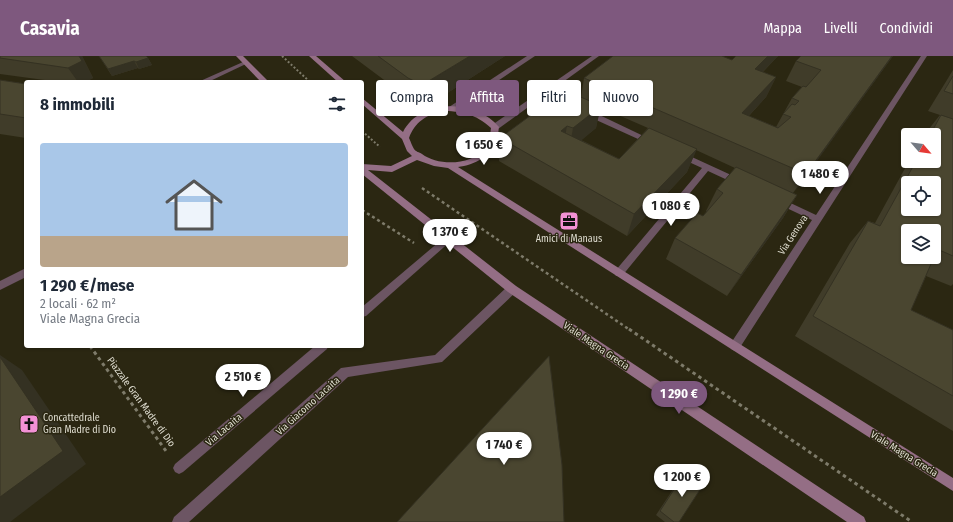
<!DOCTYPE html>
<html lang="it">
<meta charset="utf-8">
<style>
body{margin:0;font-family:"Fira Sans Condensed",sans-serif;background:#f2f2f3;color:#1f2937;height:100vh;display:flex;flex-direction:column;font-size:15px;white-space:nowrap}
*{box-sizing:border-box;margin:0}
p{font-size:13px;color:#747a83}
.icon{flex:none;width:22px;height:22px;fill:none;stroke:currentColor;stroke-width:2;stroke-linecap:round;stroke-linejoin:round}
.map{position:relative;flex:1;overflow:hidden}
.side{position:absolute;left:24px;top:24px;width:340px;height:268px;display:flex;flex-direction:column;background:#fff;border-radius:4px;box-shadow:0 1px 3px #0004}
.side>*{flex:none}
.banner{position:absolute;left:376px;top:24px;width:380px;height:36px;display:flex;gap:8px}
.needle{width:26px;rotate:118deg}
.tools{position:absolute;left:901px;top:72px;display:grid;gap:8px}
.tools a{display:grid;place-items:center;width:40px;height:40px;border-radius:4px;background:#fff;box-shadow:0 1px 3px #0004;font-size:20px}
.price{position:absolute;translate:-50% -34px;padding:0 9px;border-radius:14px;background:#fff;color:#222;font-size:13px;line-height:26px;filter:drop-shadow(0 1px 2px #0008)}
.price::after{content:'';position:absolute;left:50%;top:24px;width:12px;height:9px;margin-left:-6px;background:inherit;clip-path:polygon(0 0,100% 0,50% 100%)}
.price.on{background:#7e587e;color:#fff}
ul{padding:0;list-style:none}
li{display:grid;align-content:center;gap:8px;height:212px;padding:0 16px}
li+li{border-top:1px solid #e0e1e3}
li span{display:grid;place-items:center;height:124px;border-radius:4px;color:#555}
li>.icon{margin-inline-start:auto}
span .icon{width:72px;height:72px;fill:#fffc;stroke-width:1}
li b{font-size:17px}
h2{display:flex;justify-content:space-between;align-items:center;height:48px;padding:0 16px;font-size:17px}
.tag{padding:0 14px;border-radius:4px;background:#fff;box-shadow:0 1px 3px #0004;font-size:14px;line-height:36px}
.tag.on{background:#7e587e;color:#fff}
header{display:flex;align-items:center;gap:24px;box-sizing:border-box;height:56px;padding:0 20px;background:#7e587e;color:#fff}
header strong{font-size:19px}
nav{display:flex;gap:22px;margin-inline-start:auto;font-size:14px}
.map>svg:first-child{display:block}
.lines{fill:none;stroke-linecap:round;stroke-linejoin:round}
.path-far2{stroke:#7e7b6a;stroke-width:2;stroke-dasharray:2 2;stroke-linecap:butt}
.path-far1{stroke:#7e7b6a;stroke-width:2.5;stroke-dasharray:3 3;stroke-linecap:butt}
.path{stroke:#7e7b6a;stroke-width:3;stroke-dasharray:3.5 3.5;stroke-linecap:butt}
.minor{fill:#6c5563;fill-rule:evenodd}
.tertiary{fill:#6c5563;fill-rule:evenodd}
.secondary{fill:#946e85;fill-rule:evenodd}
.wall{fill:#403c29;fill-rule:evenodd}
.shaded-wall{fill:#343122}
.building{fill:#4a4630;stroke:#343122;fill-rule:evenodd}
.labels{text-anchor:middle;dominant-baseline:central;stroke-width:3;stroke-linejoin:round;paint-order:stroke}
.street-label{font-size:10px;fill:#dfddd0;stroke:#2b2712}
.poi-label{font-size:10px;fill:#dfddd0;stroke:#2b2712}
</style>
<header>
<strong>Casavia</strong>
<nav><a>Mappa</a><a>Livelli</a><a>Condividi</a></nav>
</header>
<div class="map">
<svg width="953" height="466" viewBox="0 0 953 466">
<rect width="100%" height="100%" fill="#2b2712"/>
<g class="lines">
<g class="path-far2">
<path d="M282,0L310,26"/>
<path d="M362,75L380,91"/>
</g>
<g class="path-far1">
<path d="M422,132L630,274"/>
<path d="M362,154L414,187"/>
</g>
<g class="path">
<path d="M629,273L912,466"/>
<path d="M90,290L166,395"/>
</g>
<g class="minor">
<path d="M921,0H927L739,293L735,295L731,293L730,290L731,287L812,164L776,147L775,145L776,143H782L816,159Z"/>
<path d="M243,6L248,7L208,26H198Z"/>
<path d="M541,35H547L570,47L569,49H563L541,39Z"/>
<path d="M583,54H589L656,86L655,88H649L583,58Z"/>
<path d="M681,96L742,124L743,126L742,128H736L708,115L622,220H616L614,217L616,214L702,112L678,101L677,99Z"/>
<path d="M449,179L454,182L452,184L366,260L362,261V251L446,180Z"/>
<path d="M26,212V221L0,234V225Z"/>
<path d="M512,229L516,230L517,233L516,236L442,306L348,321L189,466H172L174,461L341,312L435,299L508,230Z"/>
<path d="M315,290H328L327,293L183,416L179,418L175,416L173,412L175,408Z"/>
</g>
<g class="tertiary">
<path d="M527,0H535L453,55H450L446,53Z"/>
<path d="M592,0H599L498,73H492V69Z"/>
</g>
<g class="secondary">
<path d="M236,0H243L269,26H261Z"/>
<path d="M309,0H316L346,26H338Z"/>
<path d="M362,42L403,76C420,42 476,43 499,71C498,75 499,80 497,84C493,100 474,109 458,111L953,422V435L448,112L434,110L417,104L392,116L368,114L516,230L864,461L866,466H847L508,236L362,118V108L391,110L412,100L407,95L402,83L362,48ZM441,55C461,55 476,58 491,72C490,79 490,86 485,92C471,110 438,110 422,98C419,96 416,96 414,93C412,90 411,86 409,82C415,66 425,60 441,55Z"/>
</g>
</g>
<g class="wall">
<path d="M0,0H82L93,22L85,26H59L0,18Z"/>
<path d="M99,0L148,2L152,9L139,13L138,12L112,20Z"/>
<path d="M352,0H505L424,52L411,44Z"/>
<path d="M736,0H778L763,16L776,21L766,41L749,60L776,71L792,42L802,31L786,25L796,5L893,0L793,137L797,139L783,162L727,240L666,203L675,182L703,160L707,156L706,155L717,133L735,112L696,94L687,116L627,180L499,105L500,82L581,41L584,22L732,4ZM600,51L648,72L619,103L581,84L596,72Z"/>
<path d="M953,14V228L951,230L926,220L911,254L953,274V375L795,280L850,187L868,165L875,167L909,105H934V79H924L940,59L928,55Z"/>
<path d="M0,24L26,28V82L0,78Z"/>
<path d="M686,415L679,466H665L656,459L682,420Z"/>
</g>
<g class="shaded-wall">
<path d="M79,0H82L93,22L85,26H78L68,12Z"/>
<path d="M470,0H505L424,52L422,29Z"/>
<path d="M768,0H778L746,33L755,13Z"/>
<path d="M892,0H893L793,138L806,118Z"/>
<path d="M148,2L152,9L139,13L136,6Z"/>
<path d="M134,5L138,12L112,20L108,13Z"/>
<path d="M776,21L766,41L733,77L742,57Z"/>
<path d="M601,50L596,72L569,95L573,72Z"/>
<path d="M567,70L563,92L561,75Z"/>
<path d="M697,93L687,116L627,180L634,158Z"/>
<path d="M797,139L783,162L727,240L741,219Z"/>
<path d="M0,299L22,314L86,408L10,466H0Z"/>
</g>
<g class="building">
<path d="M0,0H79L82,5L68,12L0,2Z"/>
<path d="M99,0H146L148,2L136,6L134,5L108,13Z"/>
<path d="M378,0H470L422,29L408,22Z"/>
<path d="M613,0H722L732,4L736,0H768L755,13L776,21L742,57L778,72L791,61L783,58L792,48L795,49L799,45L792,42L803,30L806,31L821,14L796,5L801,0H892L806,118L584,22Z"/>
<path d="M953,20V38L944,35Z"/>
<path d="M0,24L26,28V62L0,58Z"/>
<path d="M565,34L601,50L573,72L567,70L561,75L619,103L649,72L697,93L634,158L500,82Z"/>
<path d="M941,59L953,63V200L937,193L934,201V175H908V201H934L911,254L953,274V340L813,260L868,165L880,170L916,105H934V79H930ZM908,127H934V153H908Z"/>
<path d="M736,111L797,139L741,219L675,182L697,157L703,160L723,137L717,133Z"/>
<path d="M549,300L562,409L564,466H397Z"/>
<path d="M0,301L63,395L0,441Z"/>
<path d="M686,415L703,429L679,466H674L660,455Z"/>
</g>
<defs>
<g id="office-square" transform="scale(1)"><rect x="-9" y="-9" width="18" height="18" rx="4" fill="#f391d5" stroke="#2b2712"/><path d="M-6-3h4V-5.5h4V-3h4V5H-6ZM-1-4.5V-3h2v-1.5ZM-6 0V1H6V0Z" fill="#111"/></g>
<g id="church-square" transform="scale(1)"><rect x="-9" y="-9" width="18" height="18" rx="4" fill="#f391d5" stroke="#2b2712"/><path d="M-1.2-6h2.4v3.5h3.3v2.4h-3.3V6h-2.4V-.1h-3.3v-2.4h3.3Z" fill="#111"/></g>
</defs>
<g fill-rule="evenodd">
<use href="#office-square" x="569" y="165"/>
<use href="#church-square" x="29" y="368"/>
</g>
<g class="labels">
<g class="street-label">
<text transform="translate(793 179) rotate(-57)">Via Genova</text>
<text transform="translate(596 290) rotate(34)">Viale Magna Grecia</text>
<text transform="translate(141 346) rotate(54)">Piazzale Gran Madre di Dio</text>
<text transform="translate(308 350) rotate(-42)">Via Giacomo Lacaita</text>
<text transform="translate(224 374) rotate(-40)">Via Lacaita</text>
<text transform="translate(904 398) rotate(32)">Viale Magna Grecia</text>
</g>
<g class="poi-label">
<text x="569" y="183">Amici di Manaus</text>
<text x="43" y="362" text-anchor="start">Concattedrale<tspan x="43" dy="12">Gran Madre di Dio</tspan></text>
</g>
</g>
</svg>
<div class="tools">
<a><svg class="needle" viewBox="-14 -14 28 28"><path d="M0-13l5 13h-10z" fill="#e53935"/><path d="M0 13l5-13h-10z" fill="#747a83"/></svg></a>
<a><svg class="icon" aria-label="locate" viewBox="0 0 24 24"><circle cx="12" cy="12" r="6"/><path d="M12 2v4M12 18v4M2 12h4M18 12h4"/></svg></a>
<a><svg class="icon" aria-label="layers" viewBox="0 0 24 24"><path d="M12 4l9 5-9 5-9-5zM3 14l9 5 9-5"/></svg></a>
</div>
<b class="price" style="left:484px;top:110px">1 650 €</b>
<b class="price" style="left:820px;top:139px">1 480 €</b>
<b class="price" style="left:671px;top:171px">1 080 €</b>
<b class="price" style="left:450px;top:197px">1 370 €</b>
<b class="price" style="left:243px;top:342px">2 510 €</b>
<b class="price on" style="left:679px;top:359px">1 290 €</b>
<b class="price" style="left:504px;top:410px">1 740 €</b>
<b class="price" style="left:682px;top:442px">1 200 €</b>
<div class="banner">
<a class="tag">Compra</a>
<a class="tag on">Affitta</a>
<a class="tag">Filtri</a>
<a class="tag">Nuovo</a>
</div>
<section class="side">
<h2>8 immobili<svg class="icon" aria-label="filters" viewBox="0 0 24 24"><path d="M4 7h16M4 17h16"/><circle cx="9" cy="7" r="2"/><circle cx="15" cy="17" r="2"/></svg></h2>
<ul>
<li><span style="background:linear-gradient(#a9c7e8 75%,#b9a48a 0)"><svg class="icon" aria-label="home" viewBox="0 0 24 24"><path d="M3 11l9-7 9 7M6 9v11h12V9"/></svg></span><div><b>1 290 €/mese</b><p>2 locali · 62 m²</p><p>Viale Magna Grecia</p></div></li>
</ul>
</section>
</div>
